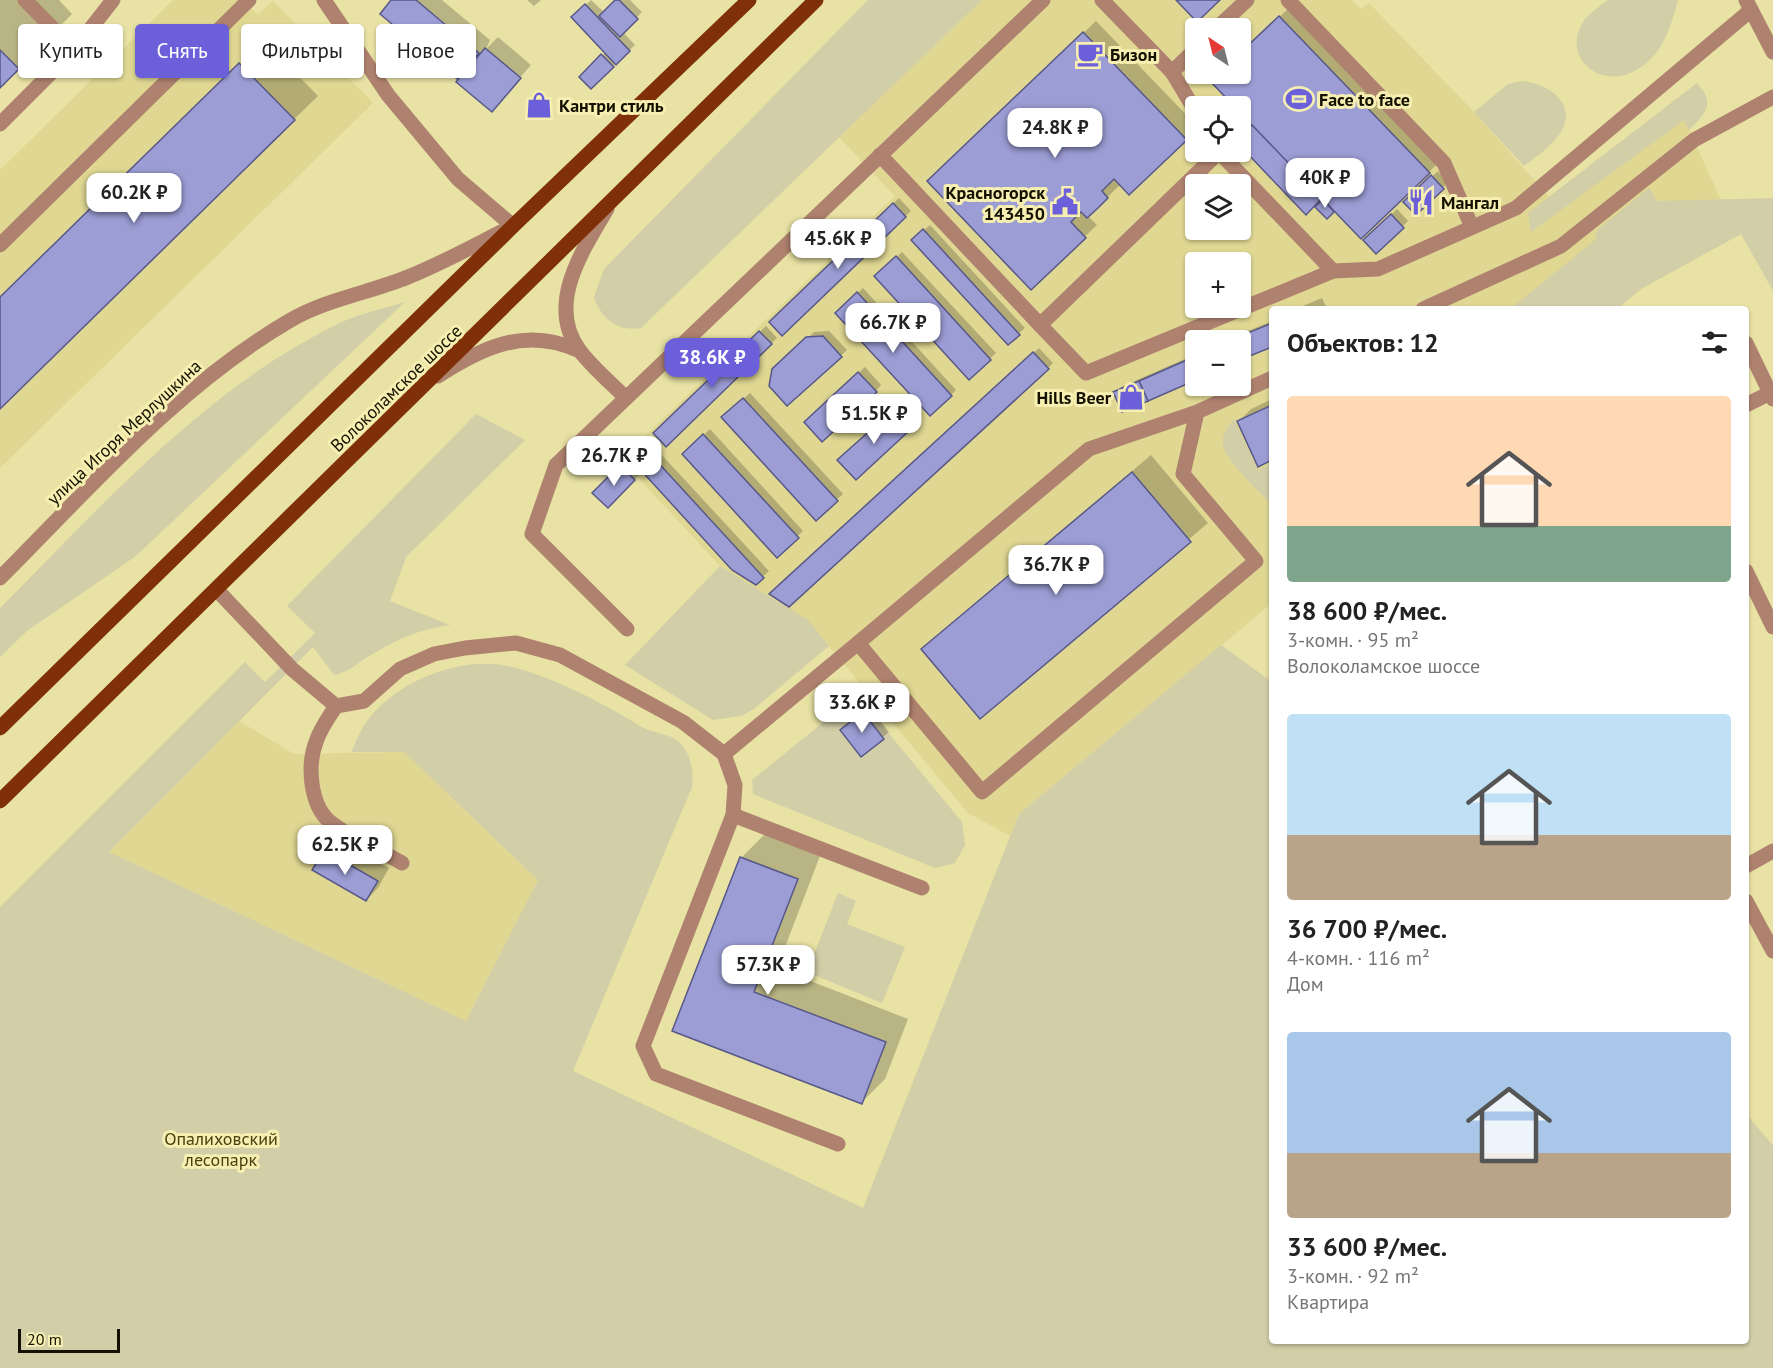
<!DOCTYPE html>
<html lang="ru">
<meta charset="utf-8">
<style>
body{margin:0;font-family:"PT Sans",sans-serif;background:#f2f2f2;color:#222;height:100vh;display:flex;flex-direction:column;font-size:22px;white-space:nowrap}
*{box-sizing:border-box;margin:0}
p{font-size:20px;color:#767676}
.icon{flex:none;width:33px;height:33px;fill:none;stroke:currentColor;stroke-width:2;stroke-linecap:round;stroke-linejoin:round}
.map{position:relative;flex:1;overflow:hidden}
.drawer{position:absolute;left:1269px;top:306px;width:480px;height:1038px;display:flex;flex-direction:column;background:#fff;border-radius:6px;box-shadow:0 2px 4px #0004}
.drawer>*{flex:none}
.top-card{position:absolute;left:18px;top:24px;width:570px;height:54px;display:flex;gap:12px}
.needle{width:39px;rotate:325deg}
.buttons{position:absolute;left:1185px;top:18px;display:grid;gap:12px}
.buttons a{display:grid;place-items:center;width:66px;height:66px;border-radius:6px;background:#fff;box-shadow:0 2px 4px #0004;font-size:30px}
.scale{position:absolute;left:18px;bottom:15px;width:102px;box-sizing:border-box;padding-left:6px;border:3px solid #141100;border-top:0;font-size:16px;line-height:21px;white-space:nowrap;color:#141100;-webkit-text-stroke:4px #f6efb1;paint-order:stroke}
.price{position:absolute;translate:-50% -51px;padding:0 14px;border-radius:12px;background:#fff;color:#222;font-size:20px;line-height:39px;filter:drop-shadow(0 2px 3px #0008)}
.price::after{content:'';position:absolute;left:50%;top:36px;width:18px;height:14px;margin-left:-9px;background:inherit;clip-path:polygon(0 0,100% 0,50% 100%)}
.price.selected{background:#6b60da;color:#fff}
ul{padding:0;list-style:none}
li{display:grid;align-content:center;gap:12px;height:318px;padding:0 18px}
li span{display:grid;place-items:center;height:186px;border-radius:6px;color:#555}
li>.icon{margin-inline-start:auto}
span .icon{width:108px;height:108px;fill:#fffc;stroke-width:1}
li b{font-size:26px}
h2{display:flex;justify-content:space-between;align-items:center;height:72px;padding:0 18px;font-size:26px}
.pill{padding:0 21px;border-radius:6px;background:#fff;box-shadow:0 2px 4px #0004;font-size:21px;line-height:54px}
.pill.selected{background:#6b60da;color:#fff}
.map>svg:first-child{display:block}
.built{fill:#dfd792;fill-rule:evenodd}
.green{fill:#d2cea7}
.shadow{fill:#0003}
.building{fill:#9b9dd4;stroke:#575789;stroke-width:1.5}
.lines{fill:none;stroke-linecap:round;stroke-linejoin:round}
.service{stroke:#af826f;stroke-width:15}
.minor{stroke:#af826f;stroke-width:15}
.tertiary{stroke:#af826f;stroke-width:15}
.primary{stroke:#7f3006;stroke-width:15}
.labels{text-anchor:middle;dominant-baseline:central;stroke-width:6;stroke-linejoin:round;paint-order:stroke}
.poi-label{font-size:18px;font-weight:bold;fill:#141100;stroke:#f6efb1;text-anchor:start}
.street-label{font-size:18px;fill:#141100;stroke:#f6efb1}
.park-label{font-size:18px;fill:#474111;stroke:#f6efb1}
</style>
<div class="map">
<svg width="1773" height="1368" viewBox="0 0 1773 1368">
<rect width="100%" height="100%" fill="#e8e2a4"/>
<g class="built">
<path d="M173,0H243L258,15L273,1L373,103L0,468V170Z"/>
<path d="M982,0H1352L1361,9L1369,3L1474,112L1550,198L1528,213L1685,120L1737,236L1641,289L1617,309H1272V603L1019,814L1010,836L968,813L808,621L720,566L621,459L895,196L839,137ZM1196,28H1240V74H1196ZM1196,106H1240V152H1196ZM1196,184H1240V230H1196ZM1196,262H1240V308H1196ZM1196,340H1240V386H1196Z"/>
<path d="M239,721L294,754L404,752L538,880L466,1021L109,852Z"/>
</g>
<g class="green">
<path d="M868,0H982L641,328C618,332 601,319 594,297L604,269Z"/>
<path d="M1608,0H1678C1672,23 1664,50 1644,65C1604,96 1560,58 1583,22C1589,13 1600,6 1608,0Z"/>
<path d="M1523,81C1556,85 1583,111 1553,142C1545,151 1534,158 1524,166L1474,112L1508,84Z"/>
<path d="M1697,83C1716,103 1706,113 1689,130L1684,120L1531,232L1528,213Z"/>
<path d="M1649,188L1657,201L1773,198V291L1741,234L1641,289L1617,309H1510L1595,240L1597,230Z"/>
<path d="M405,302L136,556L27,631L0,657V608C105,503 208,385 344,321C363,313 385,308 405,302Z"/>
<path d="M476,414L525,440L406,557L390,601L450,625C420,629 397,639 371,655C356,663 353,671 334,675L313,647L109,852L466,1021L538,880L404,752H351C356,743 359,732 365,724C393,683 454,658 503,665C544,672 605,704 640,726C651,733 668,733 678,741C691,752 694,772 692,787L573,1071L863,1208L1019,814L1221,645L1272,682V1341H1746V1114L1773,1145V1368H0V907L245,662L265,682L315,633L287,606Z"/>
<path d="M1234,419L1258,470L1272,464V505C1259,491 1227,463 1223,445C1221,436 1228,426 1234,419Z"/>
<path d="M720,566L808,620L829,646L754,709L741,716L713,720L625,665Z"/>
<path d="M857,695L962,822L965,845L955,863L935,868L753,794L752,780Z"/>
<path d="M838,893L856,901L847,924L905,947L882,1003L807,972Z"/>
</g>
<g class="shadow">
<path d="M0,0H59L72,14L0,86Z"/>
<path d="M393,0H442L490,40L486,49L498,37L531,65L492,110L460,80L382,14Z"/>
<path d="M527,0H541L534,6Z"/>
<path d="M591,0L605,13L618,0H630L642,12L623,32L635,45L591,87L581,77L606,52L573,17Z"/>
<path d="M1292,5L1441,160L1429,172L1335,209L1327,217L1314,204L1240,106H1236L1213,82L1221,74H1240V54Z"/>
<path d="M1096,21L1196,125V129L1129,192L1121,184L1088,216L1097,225L1031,288L941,169Z"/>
<path d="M264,41L318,96L0,407V299Z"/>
<path d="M1438,171L1449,182L1416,213L1405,202Z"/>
<path d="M899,198L911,211L782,334L771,322Z"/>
<path d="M1397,209L1408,221L1376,252L1365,240Z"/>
<path d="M930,225L1025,328L1008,343L913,240Z"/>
<path d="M902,252L996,353L969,378L876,276Z"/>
<path d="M863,288L956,390L951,395L837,313Z"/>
<path d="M1322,298L1327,309H1297L1298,308Z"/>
<path d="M1272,321V345L1226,340Z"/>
<path d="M766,326L777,338L666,445L655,433Z"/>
<path d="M829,331L847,350L788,404L774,370L814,332Z"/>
<path d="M1039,348L1053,363L1048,368L777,588Z"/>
<path d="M1196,354V379L1115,393L1121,387Z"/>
<path d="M865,367L881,385L876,391L811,416Z"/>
<path d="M750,393L843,494L816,519L728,412Z"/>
<path d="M1272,399V459L1239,421L1251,409Z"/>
<path d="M898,406L915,424L909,429L845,454Z"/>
<path d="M710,429L803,531L777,556L684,454Z"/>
<path d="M648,440L769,571L756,583L630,456Z"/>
<path d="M1151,455L1208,523L980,717L923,649Z"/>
<path d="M627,461L640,474L608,506L594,493Z"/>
<path d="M870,707L889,732L861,755L842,730Z"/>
<path d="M765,834L820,856L777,968L908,1019L885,1079L861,1103L674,1030L741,858Z"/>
<path d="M337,839L389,868L378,888L366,900L325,851Z"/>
</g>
<g class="building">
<path d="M391,0H416L479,53L457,79L380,14Z"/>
<path d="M615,0H619L638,19L620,37L599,16Z"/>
<path d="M1176,0H1220L1197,22Z"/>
<path d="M585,4L630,51L616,65L571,17Z"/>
<path d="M1279,16L1430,173L1361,239L1240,113V106H1234L1210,81L1219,74H1240V53Z"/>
<path d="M1083,32L1187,140L1129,195L1114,179L1102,191L1108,198L1098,208L1087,218L1081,212L1071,222L1086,238L1031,290L927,181Z"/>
<path d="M485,48L521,78L492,112L456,82Z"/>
<path d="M0,50L19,69L0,88Z"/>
<path d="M601,54L614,67L591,89L579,77Z"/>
<path d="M239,63L295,120L0,409V297Z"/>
<path d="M1252,125L1322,198L1306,215L1245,151L1242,135Z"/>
<path d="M1431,175L1444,189L1416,215L1403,202Z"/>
<path d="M1323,199L1334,212L1327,219L1315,207Z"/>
<path d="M893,203L906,217L782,336L769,322Z"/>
<path d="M1391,214L1404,228L1376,254L1363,240Z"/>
<path d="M923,229L1020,335L1008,345L911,240Z"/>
<path d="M896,256L991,360L969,380L874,276Z"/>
<path d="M857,292L952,396L930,416L835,313Z"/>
<path d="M1272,323V347L1240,360V340H1231Z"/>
<path d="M759,331L772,344L666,447L653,433Z"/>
<path d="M823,336L842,357L787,406L769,386L772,369L806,337Z"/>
<path d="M1033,352L1049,369L789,607L769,594Z"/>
<path d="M1196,356V380L1148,401L1139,381Z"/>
<path d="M858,372L877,392L822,442L804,422Z"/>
<path d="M1139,381L1148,401L1122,412L1113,392Z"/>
<path d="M743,398L838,501L816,521L721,417Z"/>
<path d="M1272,405V460L1258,467L1237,421Z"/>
<path d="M892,411L910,430L856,480L837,460Z"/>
<path d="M703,434L799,538L777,558L682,454Z"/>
<path d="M641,444L764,578L756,585L732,570L628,456Z"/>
<path d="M620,465L635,480L608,508L592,493Z"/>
<path d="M1132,472L1191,542L980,719L921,649Z"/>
<path d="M863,712L884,739L861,757L840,730Z"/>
<path d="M324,850L378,881L366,901L312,870Z"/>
<path d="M740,857L798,879L754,992L886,1042L862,1104L672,1031Z"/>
</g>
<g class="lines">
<g class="service">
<path d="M25,0L74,50"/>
<path d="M324,0L388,95L458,179L513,226"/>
<path d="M1102,0L1172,72L1196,112"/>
<path d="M1288,0L1444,163L1472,227"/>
<path d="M1217,28L1247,0"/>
<path d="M1172,72L1196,49"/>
<path d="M0,124L74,50L113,0"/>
<path d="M1220,153L1333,271"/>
<path d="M880,155L1040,325L1219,152"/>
<path d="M607,209C583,250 545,305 580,351C593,368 611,383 626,398"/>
<path d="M0,245L249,0"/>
<path d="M1423,309L1561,246L1694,140L1773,97"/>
<path d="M1040,325L1086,373L1333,271L1378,269L1516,208L1751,10"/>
<path d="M1746,343L1773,399"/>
<path d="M438,376C483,347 526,326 580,351"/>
<path d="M1746,405L1770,393"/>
<path d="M1197,412L1183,474L1256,561L982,792L858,643L1089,449L1197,412L1272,378"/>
<path d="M1746,571L1773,627"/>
<path d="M217,590L292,669L336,706L364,701L400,669L434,654L465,648L516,643L560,655L683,722L724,754L735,785L733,815L643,1046L656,1074L838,1144"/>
<path d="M627,629L532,534L556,465L1043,0"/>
<path d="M336,706C329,717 320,729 316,742C307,765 310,804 329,821C348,837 380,850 402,863"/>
<path d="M724,754L858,643"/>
<path d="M733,815L922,888"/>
<path d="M1746,866L1773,851"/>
<path d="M1746,901L1773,951"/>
</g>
<path class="minor" d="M0,578C90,488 178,386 289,321C326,299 369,293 408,277C443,263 477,244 511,227"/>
<path class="tertiary" d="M1746,0L1773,52"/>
<g class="primary">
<path d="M0,728L513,226L749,0"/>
<path d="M0,801L816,0"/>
</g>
</g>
<defs>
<g id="cafe-bare" transform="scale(2.07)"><path d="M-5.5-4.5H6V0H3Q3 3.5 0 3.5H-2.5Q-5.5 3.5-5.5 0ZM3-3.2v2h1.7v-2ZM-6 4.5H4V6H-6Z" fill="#6b60da" stroke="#f6efb1" stroke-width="2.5" paint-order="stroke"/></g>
<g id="stadium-bare" transform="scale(2.07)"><path d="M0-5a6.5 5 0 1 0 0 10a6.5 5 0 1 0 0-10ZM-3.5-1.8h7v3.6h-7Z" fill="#6b60da" stroke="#f6efb1" stroke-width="2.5" paint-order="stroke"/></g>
<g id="shop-bare" transform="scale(2.07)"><path d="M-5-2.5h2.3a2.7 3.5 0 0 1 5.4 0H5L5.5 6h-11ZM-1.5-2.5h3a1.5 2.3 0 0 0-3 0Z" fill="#6b60da" stroke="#f6efb1" stroke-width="2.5" paint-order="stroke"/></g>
<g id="civic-bare" transform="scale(2.07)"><path d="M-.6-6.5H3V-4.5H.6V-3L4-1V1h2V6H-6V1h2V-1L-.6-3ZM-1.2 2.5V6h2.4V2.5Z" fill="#6b60da" stroke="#f6efb1" stroke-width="2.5" paint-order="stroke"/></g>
<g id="restaurant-bare" transform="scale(2.07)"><path d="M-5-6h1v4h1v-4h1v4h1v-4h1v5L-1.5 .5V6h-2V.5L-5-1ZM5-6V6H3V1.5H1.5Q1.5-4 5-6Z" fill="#6b60da" stroke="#f6efb1" stroke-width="2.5" paint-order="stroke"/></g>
</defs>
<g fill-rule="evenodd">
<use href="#cafe-bare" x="1090" y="54"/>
<use href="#stadium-bare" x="1299" y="99"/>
<use href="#shop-bare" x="539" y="105"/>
<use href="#civic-bare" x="1065" y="202"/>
<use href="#restaurant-bare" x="1421" y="202"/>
<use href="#shop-bare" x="1131" y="397"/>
</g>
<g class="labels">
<g class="poi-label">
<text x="1110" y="54">Бизон</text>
<text x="1319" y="99">Face to face</text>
<text x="559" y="105">Кантри стиль</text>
<text x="1045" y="192" text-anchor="end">Красногорск<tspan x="1045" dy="21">143450</tspan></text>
<text x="1441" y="202">Мангал</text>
<text x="1111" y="397" text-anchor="end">Hills Beer</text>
</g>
<g class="street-label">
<text transform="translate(396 388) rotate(-44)">Волоколамское шоссе</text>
<text transform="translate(124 432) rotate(-43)">улица Игоря Мерлушкина</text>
</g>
<g class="park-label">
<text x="221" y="1138">Опалиховский<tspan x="221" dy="21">лесопарк</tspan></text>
</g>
</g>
</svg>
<div class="buttons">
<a><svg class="needle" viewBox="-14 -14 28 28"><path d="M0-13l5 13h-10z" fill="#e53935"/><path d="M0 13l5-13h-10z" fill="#767676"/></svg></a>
<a><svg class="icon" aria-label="locate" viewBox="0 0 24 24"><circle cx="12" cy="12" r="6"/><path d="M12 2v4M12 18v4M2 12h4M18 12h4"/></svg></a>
<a><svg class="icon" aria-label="layers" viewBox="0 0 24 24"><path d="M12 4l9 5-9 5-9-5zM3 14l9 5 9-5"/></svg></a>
<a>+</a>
<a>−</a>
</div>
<div class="scale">20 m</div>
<b class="price" style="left:1055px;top:159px">24.8K ₽</b>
<b class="price" style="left:1325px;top:209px">40K ₽</b>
<b class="price" style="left:134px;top:224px">60.2K ₽</b>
<b class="price" style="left:838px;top:270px">45.6K ₽</b>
<b class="price" style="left:893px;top:354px">66.7K ₽</b>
<b class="price selected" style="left:712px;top:389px">38.6K ₽</b>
<b class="price" style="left:874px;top:445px">51.5K ₽</b>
<b class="price" style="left:614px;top:487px">26.7K ₽</b>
<b class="price" style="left:1056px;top:596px">36.7K ₽</b>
<b class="price" style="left:862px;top:734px">33.6K ₽</b>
<b class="price" style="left:345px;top:876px">62.5K ₽</b>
<b class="price" style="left:768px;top:996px">57.3K ₽</b>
<div class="top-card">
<a class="pill">Купить</a>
<a class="pill selected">Снять</a>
<a class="pill">Фильтры</a>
<a class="pill">Новое</a>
</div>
<section class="drawer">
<h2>Объектов: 12<svg class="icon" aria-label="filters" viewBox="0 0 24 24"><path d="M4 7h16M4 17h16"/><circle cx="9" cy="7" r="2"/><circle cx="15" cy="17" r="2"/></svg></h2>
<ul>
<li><span style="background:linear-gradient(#ffd9b3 70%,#7fa58c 0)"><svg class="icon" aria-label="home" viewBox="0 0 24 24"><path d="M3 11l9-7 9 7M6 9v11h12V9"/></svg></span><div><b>38 600 ₽/мес.</b><p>3-комн. · 95 m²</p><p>Волоколамское шоссе</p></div></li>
<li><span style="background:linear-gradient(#bfe0f5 65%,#b9a48a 0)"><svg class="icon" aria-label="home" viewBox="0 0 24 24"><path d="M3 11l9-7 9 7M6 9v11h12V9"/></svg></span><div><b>36 700 ₽/мес.</b><p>4-комн. · 116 m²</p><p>Дом</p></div></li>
<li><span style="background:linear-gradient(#a9c7e8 65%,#b9a48a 0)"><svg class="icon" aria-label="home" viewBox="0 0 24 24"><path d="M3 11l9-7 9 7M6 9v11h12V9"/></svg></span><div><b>33 600 ₽/мес.</b><p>3-комн. · 92 m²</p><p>Квартира</p></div></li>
</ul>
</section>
</div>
